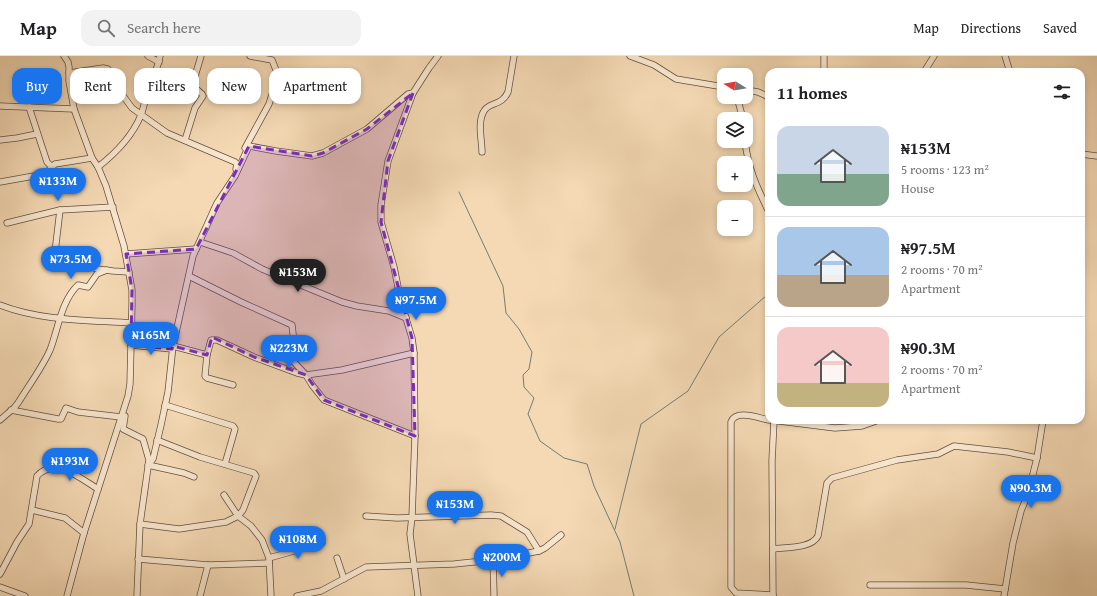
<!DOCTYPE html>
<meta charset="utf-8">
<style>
body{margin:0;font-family:"Gentium Book Plus",serif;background:#f2f2f2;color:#202124;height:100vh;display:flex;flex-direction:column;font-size:15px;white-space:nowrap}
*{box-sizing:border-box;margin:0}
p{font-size:13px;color:#757577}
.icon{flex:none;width:22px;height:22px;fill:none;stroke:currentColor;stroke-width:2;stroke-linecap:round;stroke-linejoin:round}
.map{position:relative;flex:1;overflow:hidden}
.side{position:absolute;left:765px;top:12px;width:320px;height:356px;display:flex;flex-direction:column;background:#fff;border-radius:12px;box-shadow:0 2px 6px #0003}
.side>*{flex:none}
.banner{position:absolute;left:12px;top:12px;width:380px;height:36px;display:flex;gap:8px}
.needle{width:26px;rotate:281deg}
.tools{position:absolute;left:717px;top:12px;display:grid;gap:8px}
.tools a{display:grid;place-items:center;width:36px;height:36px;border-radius:8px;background:#fff;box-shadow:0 2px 6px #0003;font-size:20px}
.price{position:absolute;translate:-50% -34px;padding:0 9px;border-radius:14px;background:#1a73e8;color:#fff;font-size:13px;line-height:26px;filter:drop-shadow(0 1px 2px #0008)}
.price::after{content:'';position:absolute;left:50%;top:24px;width:12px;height:9px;margin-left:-6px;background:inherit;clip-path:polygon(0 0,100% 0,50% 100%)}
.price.active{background:#222;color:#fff}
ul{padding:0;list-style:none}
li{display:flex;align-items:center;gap:12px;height:100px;padding:0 12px}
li+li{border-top:1px solid #e0e0e0}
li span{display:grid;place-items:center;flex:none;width:112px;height:80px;border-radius:12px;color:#555}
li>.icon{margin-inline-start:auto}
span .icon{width:48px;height:48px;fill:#fffc;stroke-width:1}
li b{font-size:17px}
h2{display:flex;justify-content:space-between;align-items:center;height:48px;padding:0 12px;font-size:17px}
.chip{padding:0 14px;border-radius:12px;background:#fff;box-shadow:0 2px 6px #0003;font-size:14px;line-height:36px}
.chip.active{background:#1a73e8;color:#fff}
header{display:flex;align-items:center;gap:24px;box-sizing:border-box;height:56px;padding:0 20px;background:#fff;border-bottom:1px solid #e0e0e0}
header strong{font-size:19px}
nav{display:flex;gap:22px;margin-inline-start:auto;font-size:14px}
.search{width:280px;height:36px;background:#f2f2f2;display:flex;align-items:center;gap:10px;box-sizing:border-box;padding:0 14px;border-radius:12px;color:#757577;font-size:15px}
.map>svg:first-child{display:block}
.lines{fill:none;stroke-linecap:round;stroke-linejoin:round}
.stream{stroke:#727d74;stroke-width:1}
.minor-casing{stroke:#625040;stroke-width:7}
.minor{stroke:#f8e6ce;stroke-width:5.5}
.marked{fill:#7b2cbf;fill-opacity:0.2;stroke:#7b2cbf;stroke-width:3;stroke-dasharray:8 5;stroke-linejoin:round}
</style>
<header>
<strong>Map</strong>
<div class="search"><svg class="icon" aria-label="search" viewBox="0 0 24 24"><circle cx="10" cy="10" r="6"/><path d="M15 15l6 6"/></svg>Search here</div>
<nav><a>Map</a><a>Directions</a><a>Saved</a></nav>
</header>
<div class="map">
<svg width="1097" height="540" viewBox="0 0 1097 540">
<rect width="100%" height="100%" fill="#f4d9b4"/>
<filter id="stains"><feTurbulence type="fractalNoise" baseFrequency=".005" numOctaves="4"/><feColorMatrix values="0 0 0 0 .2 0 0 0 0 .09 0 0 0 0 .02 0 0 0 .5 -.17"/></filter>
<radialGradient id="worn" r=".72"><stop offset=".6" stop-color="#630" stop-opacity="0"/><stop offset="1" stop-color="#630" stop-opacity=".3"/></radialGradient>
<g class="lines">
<g class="stream">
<path d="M459,136L503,230L506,257L519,273L532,296L529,313L523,319L524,331L534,342L528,358L540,385L564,402L587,408L594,430L620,486L634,540"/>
<path d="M615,473L641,368L688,335L719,281L767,239"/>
</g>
<g class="minor-casing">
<g id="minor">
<path d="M64,0L68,6L69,11V25L74,53L92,102L98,111L106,130L124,190L132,234V248L130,328L128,340L84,477L67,540"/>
<path d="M148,0L159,6"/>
<path d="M630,0L654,9L676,23L724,31"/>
<path d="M824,0V16"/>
<path d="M1005,0L1010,16"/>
<path d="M924,16L934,0"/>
<path d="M69,17L103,12L108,13L118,33L132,52L167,77L235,106L237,108L236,113"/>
<path d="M746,34L758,36L769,41"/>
<path d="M737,41L743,63"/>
<path d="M0,50L74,53"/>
<path d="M29,51L47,106L50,109L53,110"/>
<path d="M0,84L17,82L37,78"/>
<path d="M185,84L195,52L203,40L202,38L194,31L193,27L201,0"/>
<path d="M745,85C748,112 757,132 769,156"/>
<path d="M245,92L269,48L278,19L272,4L250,0"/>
<path d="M482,96C482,84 477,66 484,55C489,46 502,50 508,36L514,0"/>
<path d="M1081,98L1097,100"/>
<path d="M98,111C116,97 132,81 141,59C144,51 145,43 148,35C152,23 158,12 160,0"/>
<path d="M0,126L45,118L55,108L92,102"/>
<path d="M60,154L55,196L56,199L97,213L113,215L129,216"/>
<path d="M7,167L60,154L113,151"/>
<path d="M200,186L233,197L262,213L342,246L357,250L389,255L406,262"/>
<path d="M126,198L196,193"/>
<path d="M189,220L241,246L292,269L294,286L293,305L306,319L312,329L324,344L415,380"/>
<path d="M0,249C41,265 88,264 132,267"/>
<path d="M131,289L172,293"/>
<path d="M173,290L207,299"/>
<path d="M233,329L207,322L205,320L207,299L211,284H217L254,301L297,317L306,319L342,314L414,297"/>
<path d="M165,349L233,370L235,373L225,408"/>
<path d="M11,354L58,363H61L66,352L78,356L121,361"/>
<path d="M125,360L123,373L143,383L149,404L140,468L137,540"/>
<path d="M0,364L14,352L18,347C29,329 42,312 50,294C58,274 61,245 78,229L88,231L97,218L107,214"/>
<path d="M769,364C758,362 736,353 731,366V531L736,537L773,539"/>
<path d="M771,364L835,372L862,370L879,364"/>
<path d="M194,421L184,417L148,409L153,403L161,369L168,336L173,290L193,200L217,147L235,120L249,90L276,95L312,100L323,97L367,73L408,38L413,37"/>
<path d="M224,439L238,460L251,470L262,484L269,502L271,540"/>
<path d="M32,454L65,462L84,477"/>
<path d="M366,460L397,462L491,459L501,460L527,476L539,495"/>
<path d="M140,468L179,473L226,466L238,460L243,454L256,420L254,417L200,401L157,384"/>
<path d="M773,493C786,491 811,493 818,480L827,427L832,422L897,404L938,398L954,390L1008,396L1037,402"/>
<path d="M269,502L322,487"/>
<path d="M337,502L344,523"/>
<path d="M138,503L208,509L269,507"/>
<path d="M493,504L494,540"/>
<path d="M0,518L17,486L29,468L37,420C55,400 81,423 98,433"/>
<path d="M870,529H966L1005,533"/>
<path d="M0,531L25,540"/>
<path d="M200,540L208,509"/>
<path d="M297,540L321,535L366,511L454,508L493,504L539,495L545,492L561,479"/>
<path d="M418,540L410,478L412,461L415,380L414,297L412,282L401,246L394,211L381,166V149L388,105L413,37L429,12L438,0"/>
<path d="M773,540L772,405L774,364"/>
<path d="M1004,540L1013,487L1021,455L1028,438L1037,402L1043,364"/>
</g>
</g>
<use href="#minor" class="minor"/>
</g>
<path class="marked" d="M413,37L388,105L381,166L412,282L415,380L324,344L306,319L254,301L212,281L207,299L173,290L172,293L131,289L132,234L126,198L196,193L249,90L312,100L323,97L367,73Z"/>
<rect width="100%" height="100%" filter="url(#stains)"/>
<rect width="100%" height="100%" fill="url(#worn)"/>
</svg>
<div class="tools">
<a><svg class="needle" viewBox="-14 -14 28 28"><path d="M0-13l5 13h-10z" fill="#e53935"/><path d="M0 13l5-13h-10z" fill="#757577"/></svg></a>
<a><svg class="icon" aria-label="layers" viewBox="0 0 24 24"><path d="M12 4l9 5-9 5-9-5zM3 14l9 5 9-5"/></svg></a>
<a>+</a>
<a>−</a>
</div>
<b class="price" style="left:58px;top:146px">₦133M</b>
<b class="price" style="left:71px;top:224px">₦73.5M</b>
<b class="price active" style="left:298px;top:237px">₦153M</b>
<b class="price" style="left:416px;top:265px">₦97.5M</b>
<b class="price" style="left:151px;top:300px">₦165M</b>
<b class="price" style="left:289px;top:313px">₦223M</b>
<b class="price" style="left:70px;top:426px">₦193M</b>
<b class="price" style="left:1031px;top:453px">₦90.3M</b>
<b class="price" style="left:455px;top:469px">₦153M</b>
<b class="price" style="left:298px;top:504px">₦108M</b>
<b class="price" style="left:502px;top:522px">₦200M</b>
<div class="banner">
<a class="chip active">Buy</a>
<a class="chip">Rent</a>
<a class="chip">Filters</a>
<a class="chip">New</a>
<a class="chip">Apartment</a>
</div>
<section class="side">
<h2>11 homes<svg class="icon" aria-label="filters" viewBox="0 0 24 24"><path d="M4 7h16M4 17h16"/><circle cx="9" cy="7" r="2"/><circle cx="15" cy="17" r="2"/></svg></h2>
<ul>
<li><span style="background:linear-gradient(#c9d6e8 60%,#7fa58c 0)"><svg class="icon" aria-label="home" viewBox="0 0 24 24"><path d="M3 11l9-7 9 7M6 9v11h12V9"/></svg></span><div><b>₦153M</b><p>5 rooms · 123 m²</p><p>House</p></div></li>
<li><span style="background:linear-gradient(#a9c7e8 60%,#b9a48a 0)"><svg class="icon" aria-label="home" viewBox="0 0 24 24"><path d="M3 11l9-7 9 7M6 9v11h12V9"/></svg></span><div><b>₦97.5M</b><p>2 rooms · 70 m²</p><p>Apartment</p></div></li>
<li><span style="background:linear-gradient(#f6c9c9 70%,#c2b280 0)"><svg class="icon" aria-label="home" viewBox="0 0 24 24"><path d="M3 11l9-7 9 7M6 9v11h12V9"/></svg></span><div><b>₦90.3M</b><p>2 rooms · 70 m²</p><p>Apartment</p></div></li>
</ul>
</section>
</div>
